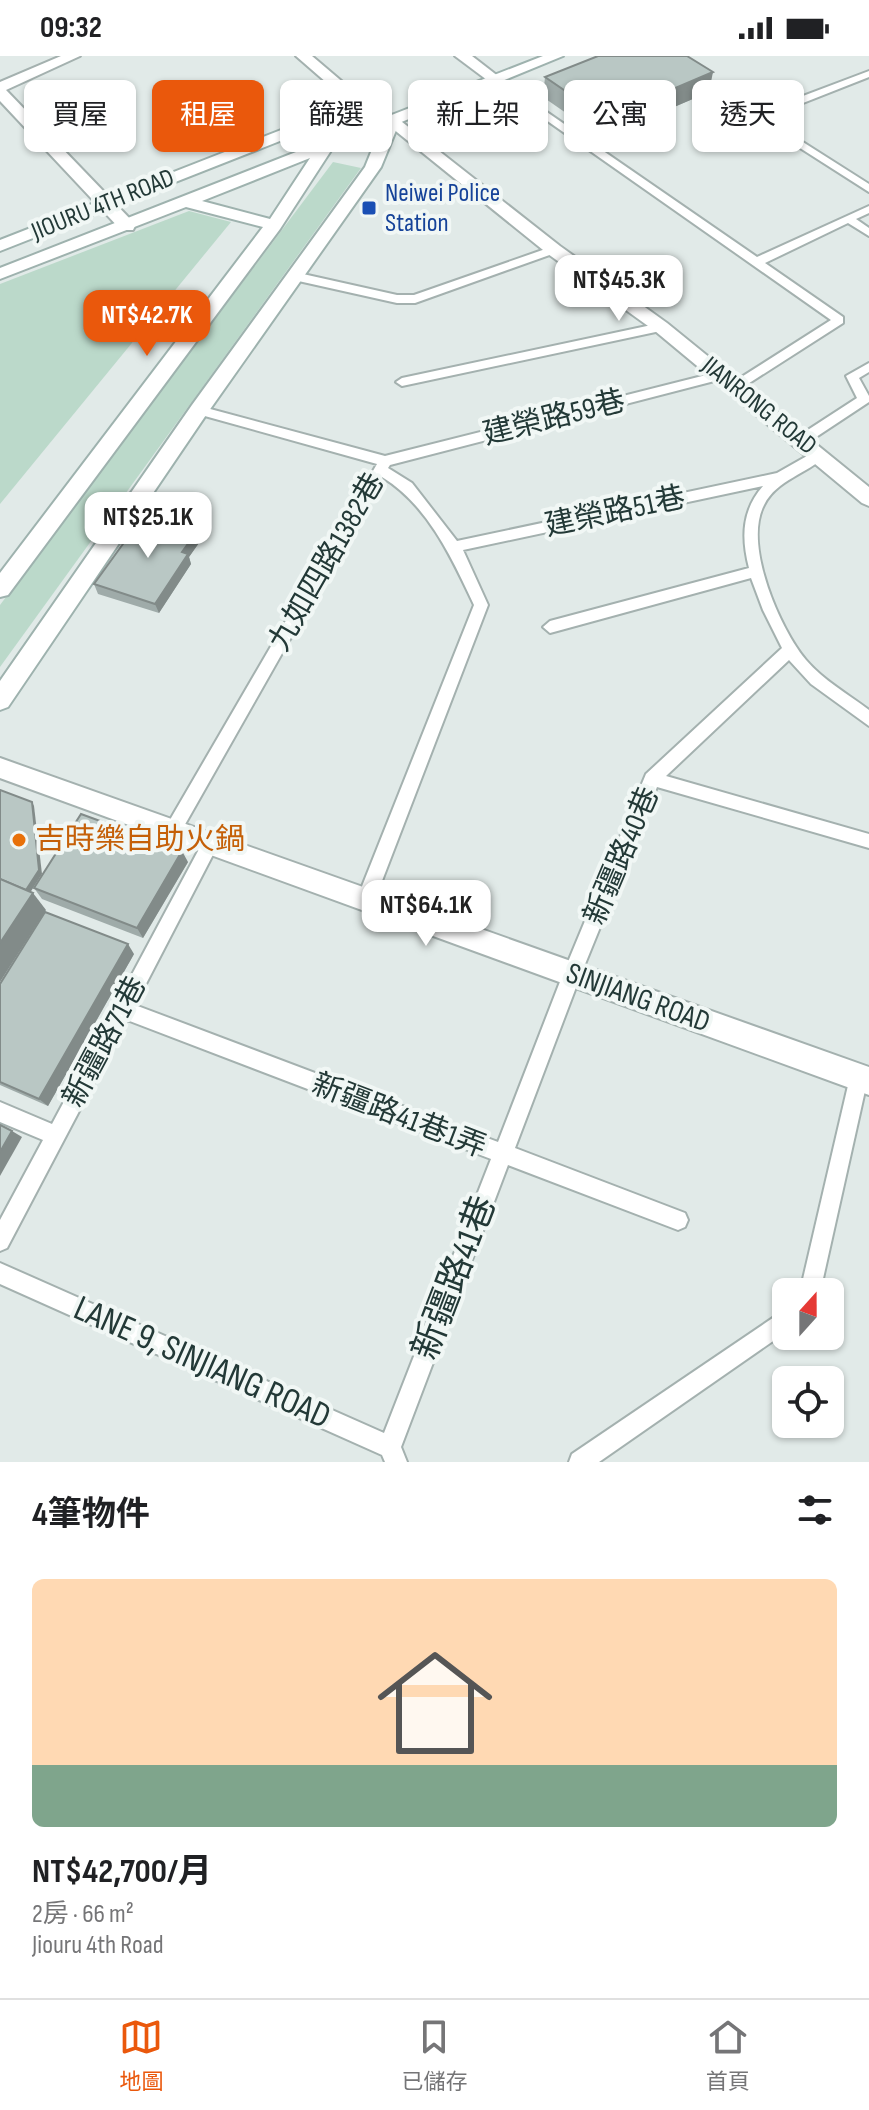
<!DOCTYPE html>
<html lang="zh-TW">
<meta charset="utf-8">
<style>
body{margin:0;font-family:"Sofia Sans Condensed","Noto Sans TC",sans-serif;background:#f2f2f2;color:#202124;height:100vh;display:flex;flex-direction:column;font-size:30px;white-space:nowrap}
*{box-sizing:border-box;margin:0}
p{font-size:26px;color:#757577}
.icon{flex:none;width:44px;height:44px;fill:none;stroke:currentColor;stroke-width:2;stroke-linecap:round;stroke-linejoin:round}
.map{position:relative;height:1406px;overflow:hidden}
.drawer{display:flex;flex-direction:column;background:#fff;flex:1}
.drawer>*{flex:none}
.top-card{position:absolute;left:24px;top:24px;width:822px;height:72px;display:flex;gap:16px}
.needle{width:52px;rotate:21deg}
.tools{position:absolute;left:772px;top:1222px;display:grid;gap:16px}
.tools a{display:grid;place-items:center;width:72px;height:72px;border-radius:12px;background:#fff;box-shadow:0 2px 6px #0004;font-size:40px}
.price{position:absolute;translate:-50% -68px;padding:0 18px;border-radius:16px;background:#fff;color:#222;font-size:26px;line-height:52px;filter:drop-shadow(0 2px 4px #0008)}
.price::after{content:'';position:absolute;left:50%;top:48px;width:24px;height:18px;margin-left:-12px;background:inherit;clip-path:polygon(0 0,100% 0,50% 100%)}
.price.current{background:#ea580c;color:#fff}
ul{padding:0;list-style:none}
li{display:grid;align-content:center;gap:16px;height:424px;padding:0 32px}
li span{display:grid;place-items:center;height:248px;border-radius:12px;color:#555}
li>.icon{margin-inline-start:auto}
span .icon{width:144px;height:144px;fill:#fffc;stroke-width:1}
li b{font-size:34px}
h2{display:flex;justify-content:space-between;align-items:center;height:96px;padding:0 32px;font-size:34px}
.chip{padding:0 28px;border-radius:12px;background:#fff;box-shadow:0 2px 6px #0004;font-size:28px;line-height:72px}
.chip.current{background:#ea580c;color:#fff}
.status{display:flex;justify-content:space-between;align-items:center;height:56px;padding:0 40px;background:#fff;direction:ltr}
.status svg{height:22px;fill:currentColor}
.tab-bar{display:flex;justify-content:space-around;align-items:center;height:112px;border-top:2px solid #e0e0e0;background:#fff;font-size:22px;color:#757577}
.tab-bar a{display:grid;justify-items:center;gap:4px}
.tab-bar .current{color:#ea580c}
.map>svg:first-child{display:block}
.green{fill:#bbd9ca}
.lines{fill:none;stroke-linecap:round;stroke-linejoin:round}
.lane-casing{stroke:#a4b1af;stroke-width:4}
.street-casing{stroke:#a4b1af;stroke-width:4}
.secondary-casing{stroke:#9eb2ae;stroke-width:4}
.lane{fill:#fff;fill-rule:evenodd}
.street{fill:#fff;fill-rule:evenodd}
.secondary{fill:#fff;fill-rule:evenodd}
.wall{fill:#9faba9}
.shaded-wall{fill:#828b89}
.building{fill:#b9c7c4;stroke:#828b89;stroke-width:2}
.transit-dot{fill:#1a4fb4;stroke:#f1f7f5;stroke-width:3}
.food-dot{fill:#e8710a;stroke:#f1f7f5;stroke-width:3}
.labels{text-anchor:middle;dominant-baseline:central;stroke-width:8;stroke-linejoin:round;paint-order:stroke}
.far-transit-label{font-size:26px;fill:#164399;stroke:#f1f7f5;text-anchor:start}
.far-street-label{font-size:26px;fill:#233937;stroke:#f1f7f5}
.street-label{font-size:30px;fill:#233937;stroke:#f1f7f5}
.food-label{font-size:30px;fill:#c56008;stroke:#f1f7f5;text-anchor:start}
.near-street-label{font-size:36px;fill:#233937;stroke:#f1f7f5}
</style>
<div class="status"><b>09:32</b><svg viewBox="0 0 49 12"><path d="M0 12V9h3v3zM5 12V6h3v6zM10 12V3h3v9zM15 12V0h3v12zM26 1h20v11H26zM47 4h2v5h-2z"/></svg></div>
<div class="map">
<svg width="869" height="1406" viewBox="0 0 869 1406">
<rect width="100%" height="100%" fill="#e1eae8"/>
<g class="green">
<path d="M333,106L361,112L0,611V549Z"/>
<path d="M189,155L231,166L0,448V228Z"/>
</g>
<g class="lines">
<g class="lane-casing">
<g id="lane">
<path d="M656,0H668L758,57L869,15V21L765,62L869,128V136Z"/>
<path d="M496,21L757,201L869,150V157L856,163L869,172V180L848,167L765,207L843,261V267L740,333H732V327L831,264L492,26V22Z"/>
<path d="M554,190L558,192V196L415,247H397L294,224L288,220L294,216L397,239H414Z"/>
<path d="M661,267L667,271L665,274L402,330L396,326L402,322Z"/>
<path d="M869,307V316L859,322L869,340V346L807,387H797V381L857,342L846,320Z"/>
<path d="M722,315L726,316V322L390,409L388,412L412,427L457,485L777,417L814,396H824L826,399C808,418 777,423 764,449C743,489 780,573 806,604C823,624 848,638 869,654V670L811,628L789,604L666,720L869,778V792L657,731L581,918L515,1092L685,1157L688,1164L685,1171L678,1174L508,1109L401,1391L407,1406H385L382,1399L0,1228V1207L384,1377L491,1103L127,964L7,1192L0,1195V1164L43,1084L0,1066V1046L52,1068L205,782L211,779L217,782L219,787L135,949L498,1086L563,918L646,718L782,592L763,554L751,522L550,577L543,571L550,565L749,512C741,481 742,454 763,430L463,494L488,549L375,843L372,849L366,851L360,849L357,843L474,549C452,502 428,449 382,421L179,779L173,781L167,779L165,774L167,769L377,408L194,357L193,354L199,350L385,400Z"/>
<path d="M859,1012L866,1014L868,1021L820,1236H800L850,1021L852,1014Z"/>
<path d="M786,1253V1276L599,1406H569L572,1398Z"/>
</g>
</g>
<g class="street-casing">
<g id="street">
<path d="M61,0H80L6,34L133,166L135,170L133,174H121L0,45V26Z"/>
<path d="M296,0H312L352,34L397,62L560,190L667,267L869,431V450L862,447L655,275L548,198L387,68L342,40Z"/>
<path d="M455,0H472L503,24L496,28L491,27Z"/>
<path d="M0,702L869,1011V1039L0,722Z"/>
</g>
</g>
<g class="secondary-casing">
<path id="secondary" d="M543,0H563L399,67L381,111L206,359L8,651L0,654V625L192,349L365,111L380,74L332,93L280,173L8,539L0,541V517L263,171L186,151L0,223V212L352,74L290,81L0,195V184L281,74L358,64L366,69ZM310,102L270,163L202,145Z"/>
</g>
<use href="#lane" class="lane"/>
<use href="#street" class="street"/>
<use href="#secondary" class="secondary"/>
</g>
<g class="wall">
<path d="M545,21L709,36L602,82L543,41Z"/>
<path d="M201,484L189,501L191,508L159,557L98,538L94,528Z"/>
<path d="M188,806L143,882L42,843L34,832Z"/>
<path d="M134,898L48,1050L0,1029V928Z"/>
</g>
<g class="shaded-wall">
<path d="M713,16L709,36L602,82L605,62Z"/>
<path d="M198,474L201,484L189,501L191,508L159,557L155,548L182,496Z"/>
<path d="M32,746L34,750L42,818L28,840L25,836Z"/>
<path d="M182,795L188,806L143,882L137,872Z"/>
<path d="M33,837L46,854L0,926V887Z"/>
<path d="M128,888L134,898L48,1050L39,1043Z"/>
<path d="M12,1075L22,1081L0,1120V1096Z"/>
</g>
<g class="building">
<path d="M598,0H687L713,16L605,62L545,21Z"/>
<path d="M144,459L198,474L182,496L188,498L155,548L94,528Z"/>
<path d="M0,734L32,746L39,814L26,834L0,823Z"/>
<path d="M81,758L182,795L137,872L34,832Z"/>
<path d="M0,823L33,837L0,887Z"/>
<path d="M45,856L128,888L39,1043L0,1026V928Z"/>
<path d="M0,1069L12,1075L0,1096Z"/>
</g>
<rect class="transit-dot" x="361" y="144" width="16" height="16" rx="4"/>
<circle class="food-dot" cx="19" cy="784" r="8"/>
<g class="labels">
<g class="far-transit-label">
<text x="385" y="137">Neiwei Police<tspan x="385" dy="30">Station</tspan></text>
</g>
<g class="far-street-label">
<text transform="translate(103 149) rotate(-22)">JIOURU 4TH ROAD</text>
<text transform="translate(759 350) rotate(39)">JIANRONG ROAD</text>
</g>
<g class="street-label">
<text transform="translate(554 362) rotate(-14)">建榮路59巷</text>
<text transform="translate(615 456) rotate(-12)">建榮路51巷</text>
<text transform="translate(327 506) rotate(-60)">九如四路1382巷</text>
<text transform="translate(622 800) rotate(-67)">新疆路40巷</text>
<text transform="translate(638 942) rotate(20)">SINJIANG ROAD</text>
<text transform="translate(105 986) rotate(-62)">新疆路71巷</text>
<text transform="translate(399 1060) rotate(21)">新疆路41巷1弄</text>
</g>
<g class="food-label">
<text x="35" y="784">吉時樂自助火鍋</text>
</g>
<g class="near-street-label">
<text transform="translate(455 1222) rotate(-69)">新疆路41巷</text>
<text transform="translate(202 1307) rotate(24)">LANE 9, SINJIANG ROAD</text>
</g>
</g>
</svg>
<div class="tools">
<a><svg class="needle" viewBox="-14 -14 28 28"><path d="M0-13l5 13h-10z" fill="#e53935"/><path d="M0 13l5-13h-10z" fill="#757577"/></svg></a>
<a><svg class="icon" aria-label="locate" viewBox="0 0 24 24"><circle cx="12" cy="12" r="6"/><path d="M12 2v4M12 18v4M2 12h4M18 12h4"/></svg></a>
</div>
<b class="price" style="left:619px;top:267px">NT$45.3K</b>
<b class="price current" style="left:147px;top:302px">NT$42.7K</b>
<b class="price" style="left:148px;top:504px">NT$25.1K</b>
<b class="price" style="left:426px;top:892px">NT$64.1K</b>
<div class="top-card">
<a class="chip">買屋</a>
<a class="chip current">租屋</a>
<a class="chip">篩選</a>
<a class="chip">新上架</a>
<a class="chip">公寓</a>
<a class="chip">透天</a>
</div>
</div>
<section class="drawer">
<h2>4筆物件<svg class="icon" aria-label="filters" viewBox="0 0 24 24"><path d="M4 7h16M4 17h16"/><circle cx="9" cy="7" r="2"/><circle cx="15" cy="17" r="2"/></svg></h2>
<ul>
<li><span style="background:linear-gradient(#ffd9b3 75%,#7fa58c 0)"><svg class="icon" aria-label="home" viewBox="0 0 24 24"><path d="M3 11l9-7 9 7M6 9v11h12V9"/></svg></span><div><b>NT$42,700/月</b><p>2房 · 66 m²</p><p>Jiouru 4th Road</p></div></li>
</ul>
</section>
<nav class="tab-bar">
<a class="current"><svg class="icon" aria-label="map" viewBox="0 0 24 24"><path d="M3 6l6-2 6 2 6-2v14l-6 2-6-2-6 2zM9 4v14M15 6v14"/></svg>地圖</a>
<a><svg class="icon" aria-label="saved" viewBox="0 0 24 24"><path d="M7 4h10v16l-5-4-5 4z"/></svg>已儲存</a>
<a><svg class="icon" aria-label="home" viewBox="0 0 24 24"><path d="M3 11l9-7 9 7M6 9v11h12V9"/></svg>首頁</a>
</nav>
